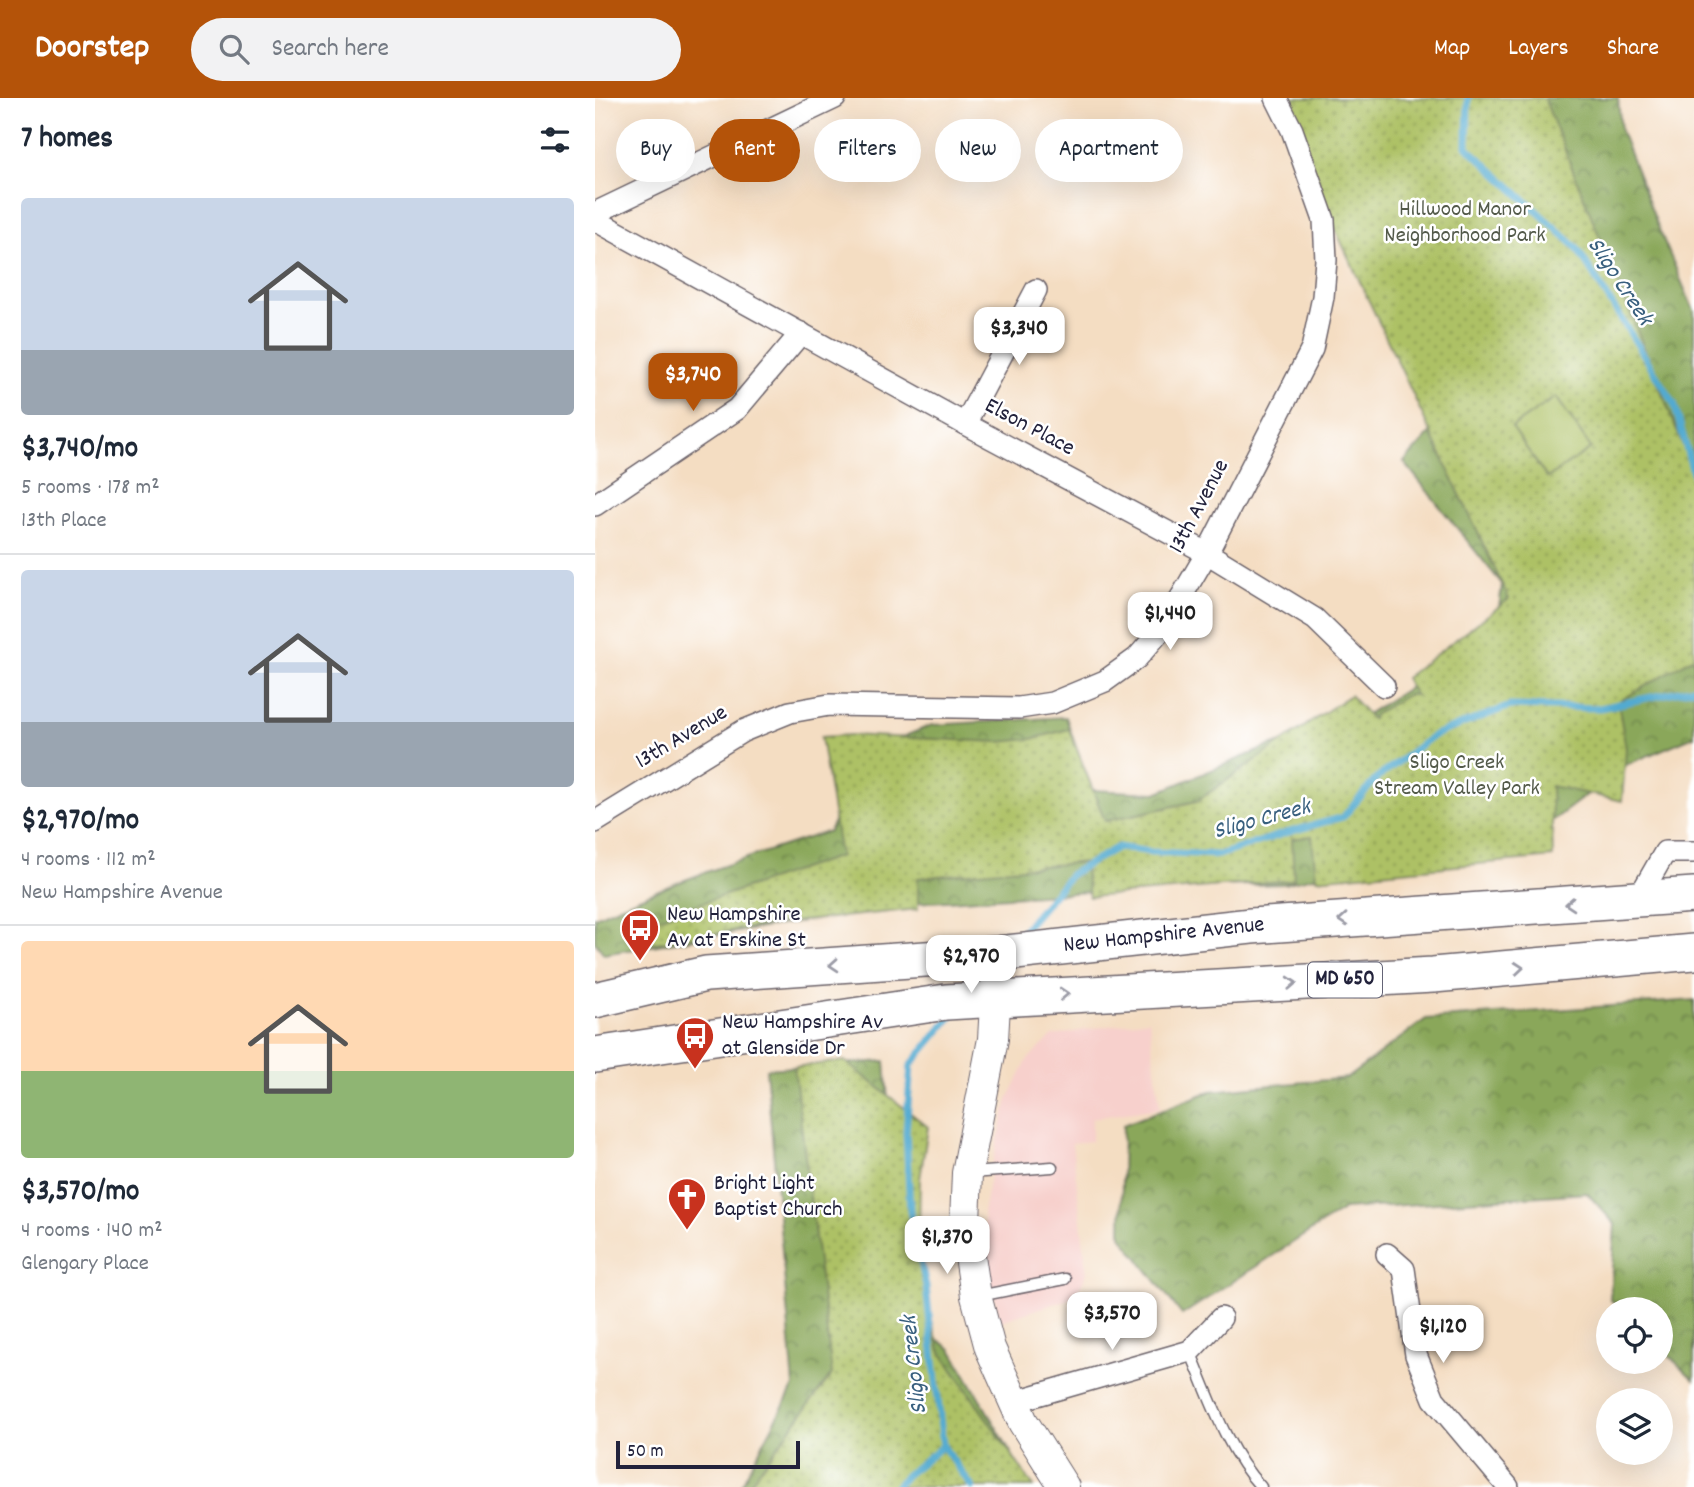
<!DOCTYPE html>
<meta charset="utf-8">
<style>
body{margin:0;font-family:Dekko,sans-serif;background:#f2f2f3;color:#1f2937;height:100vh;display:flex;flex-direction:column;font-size:26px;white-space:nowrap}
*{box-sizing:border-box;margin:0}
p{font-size:23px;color:#747a83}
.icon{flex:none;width:38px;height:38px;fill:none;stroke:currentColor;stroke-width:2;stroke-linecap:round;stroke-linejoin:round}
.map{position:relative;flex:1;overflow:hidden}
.panel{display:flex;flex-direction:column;background:#fff;width:595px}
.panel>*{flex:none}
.hud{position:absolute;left:21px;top:21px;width:665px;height:63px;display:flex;gap:14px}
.buttons{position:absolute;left:1001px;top:1199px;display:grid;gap:14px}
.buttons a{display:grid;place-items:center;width:77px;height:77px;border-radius:50%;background:#fff;box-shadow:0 7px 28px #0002;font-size:35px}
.scale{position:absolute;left:21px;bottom:18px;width:184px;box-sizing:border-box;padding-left:7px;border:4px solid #22223b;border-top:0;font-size:19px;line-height:24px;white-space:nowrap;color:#22223b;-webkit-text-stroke:5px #fff;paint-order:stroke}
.price{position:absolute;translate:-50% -60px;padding:0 16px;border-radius:14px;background:#fff;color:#222;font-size:23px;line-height:46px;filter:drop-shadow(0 2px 4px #0008)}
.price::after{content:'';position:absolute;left:50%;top:42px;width:21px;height:16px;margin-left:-10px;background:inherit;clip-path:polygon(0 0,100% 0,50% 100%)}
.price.selected{background:#b45309;color:#fff}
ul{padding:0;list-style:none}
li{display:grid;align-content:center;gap:14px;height:371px;padding:0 21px}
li+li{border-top:2px solid #e0e1e3}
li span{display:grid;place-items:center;height:217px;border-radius:7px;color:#555}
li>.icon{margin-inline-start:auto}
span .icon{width:126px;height:126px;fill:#fffc;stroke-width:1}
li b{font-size:30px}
h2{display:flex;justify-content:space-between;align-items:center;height:84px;padding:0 21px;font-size:30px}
.pill{padding:0 24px;border-radius:32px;background:#fff;box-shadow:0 7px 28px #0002;font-size:24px;line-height:63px}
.pill.selected{background:#b45309;color:#fff}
header{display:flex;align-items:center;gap:42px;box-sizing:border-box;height:98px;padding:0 35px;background:#b45309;color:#fff}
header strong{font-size:33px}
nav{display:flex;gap:38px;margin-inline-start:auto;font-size:24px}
.search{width:490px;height:63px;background:#f2f2f3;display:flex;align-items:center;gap:18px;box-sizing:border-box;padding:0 24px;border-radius:38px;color:#747a83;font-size:26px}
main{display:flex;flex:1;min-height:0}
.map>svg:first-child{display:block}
.built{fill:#f7d0cc}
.forest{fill:url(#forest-crowns);stroke:#56644a;stroke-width:2}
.park{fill:url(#park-dots);stroke:#687250;stroke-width:2}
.pitch{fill:#adc165;stroke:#687250;stroke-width:2}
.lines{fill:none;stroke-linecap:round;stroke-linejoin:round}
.stream{stroke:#53aad0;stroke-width:7}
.lane-casing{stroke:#6c636a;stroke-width:13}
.street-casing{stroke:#6c636a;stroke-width:24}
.secondary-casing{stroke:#6c636a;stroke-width:32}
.primary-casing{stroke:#6c636a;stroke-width:38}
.lane{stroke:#fff;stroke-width:10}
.street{stroke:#fff;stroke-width:21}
.secondary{stroke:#fff;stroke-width:30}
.primary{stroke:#fff;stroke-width:35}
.oneway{stroke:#9c9ca7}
.labels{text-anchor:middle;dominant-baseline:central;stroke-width:5;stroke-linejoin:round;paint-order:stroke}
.shield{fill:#fff;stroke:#646476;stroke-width:2}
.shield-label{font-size:21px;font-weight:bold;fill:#22223b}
.park-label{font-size:23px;fill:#535a4a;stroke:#fff}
.street-label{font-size:23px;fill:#22223b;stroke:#fff}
.poi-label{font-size:23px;fill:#22223b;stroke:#fff;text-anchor:start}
.water-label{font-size:24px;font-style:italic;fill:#385f7e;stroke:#fff}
</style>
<header>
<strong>Doorstep</strong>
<div class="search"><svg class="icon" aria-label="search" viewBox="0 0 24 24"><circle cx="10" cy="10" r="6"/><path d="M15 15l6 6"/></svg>Search here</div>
<nav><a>Map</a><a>Layers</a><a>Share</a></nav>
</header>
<main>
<section class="panel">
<h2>7 homes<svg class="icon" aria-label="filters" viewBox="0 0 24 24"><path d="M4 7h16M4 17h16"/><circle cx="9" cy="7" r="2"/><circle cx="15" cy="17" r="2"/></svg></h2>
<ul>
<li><span style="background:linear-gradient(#c9d6e8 70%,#9aa5b1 0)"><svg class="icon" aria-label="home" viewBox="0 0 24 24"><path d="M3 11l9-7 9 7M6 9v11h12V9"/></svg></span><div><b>$3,740/mo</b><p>5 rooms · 178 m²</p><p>13th Place</p></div></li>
<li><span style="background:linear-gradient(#c9d6e8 70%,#9aa5b1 0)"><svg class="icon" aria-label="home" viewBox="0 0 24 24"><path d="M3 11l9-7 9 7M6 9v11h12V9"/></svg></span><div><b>$2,970/mo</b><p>4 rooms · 112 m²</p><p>New Hampshire Avenue</p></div></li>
<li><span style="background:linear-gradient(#ffd9b3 60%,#8fb573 0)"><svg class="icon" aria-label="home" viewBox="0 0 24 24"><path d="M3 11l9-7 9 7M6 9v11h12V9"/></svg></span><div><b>$3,570/mo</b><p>4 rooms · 140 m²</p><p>Glengary Place</p></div></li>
</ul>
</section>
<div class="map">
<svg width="1099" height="1389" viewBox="0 0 1099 1389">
<defs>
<pattern id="forest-crowns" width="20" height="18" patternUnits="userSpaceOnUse" patternTransform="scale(1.75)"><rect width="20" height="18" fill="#8aa75a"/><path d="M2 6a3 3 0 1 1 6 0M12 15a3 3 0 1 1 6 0" fill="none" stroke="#70884c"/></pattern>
<pattern id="park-dots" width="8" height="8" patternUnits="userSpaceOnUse" patternTransform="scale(1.75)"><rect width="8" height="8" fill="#adc165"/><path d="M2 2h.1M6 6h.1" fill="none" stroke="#8c9c54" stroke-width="1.8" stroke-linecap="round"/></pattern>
</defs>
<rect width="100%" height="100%" fill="#fff"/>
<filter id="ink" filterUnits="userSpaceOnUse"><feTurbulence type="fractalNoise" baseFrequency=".0143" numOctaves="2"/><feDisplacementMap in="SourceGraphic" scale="14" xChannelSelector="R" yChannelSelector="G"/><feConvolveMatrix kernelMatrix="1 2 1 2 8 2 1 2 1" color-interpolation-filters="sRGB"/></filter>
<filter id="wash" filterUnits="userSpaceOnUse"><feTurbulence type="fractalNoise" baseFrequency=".00686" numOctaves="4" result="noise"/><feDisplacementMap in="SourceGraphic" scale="28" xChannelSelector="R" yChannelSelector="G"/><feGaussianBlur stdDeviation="1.57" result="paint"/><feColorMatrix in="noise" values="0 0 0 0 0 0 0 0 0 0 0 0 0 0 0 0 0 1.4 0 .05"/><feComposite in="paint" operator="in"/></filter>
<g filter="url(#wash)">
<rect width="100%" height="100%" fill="#f4ddc2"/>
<path class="built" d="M554,922L565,1010L497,1020V1043L477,1045L492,1175L480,1199L406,1223L393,1175L388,1114L400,1054L413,1001L433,961L458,938L500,930Z"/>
<g class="forest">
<path d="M816,0H1023L1026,33L1066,136L1099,213V638L1033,666L941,735L748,772L689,786L557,790L319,805L9,856L0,844V819C76,784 154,759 234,733L277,651L337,627L471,619L495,692L561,695L675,648L774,615L901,534L907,486L809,364L862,306Z"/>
<path d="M1099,902V1282L1066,1250V1211H1025L1015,1201L1020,1126L992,1095L749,1111L587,1217L526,1138L528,1027L616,993L752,980L831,921Z"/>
<path d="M290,963L309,1217L356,1251L436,1389H145L199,1288L171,971Z"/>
</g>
<g class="park">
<path d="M682,0H949L1099,375V559L1023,604L1031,651L1027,703L956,688L958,759L721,781L717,738L697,741L699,782L494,799L489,764L323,780V811L179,826L54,846L60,821L245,758L226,639L255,637L403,644L437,641L474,631L510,723L602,703L755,597L777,621L780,616L812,597H820L810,580L914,501L695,35Z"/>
<path d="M250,963L333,1029L325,1081L324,1141L331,1201L345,1253L439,1389H152L237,1276L199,969Z"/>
</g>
<path class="pitch" d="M961,299L996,350L952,380L917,329Z"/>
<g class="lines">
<g class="stream">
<path d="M873,0L872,49L981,149L1079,305L1099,378"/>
<path d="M419,843L476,776L523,749L556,754L624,757L694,734L748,719L782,680L839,637L915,608L1005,610L1099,590"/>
<path d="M360,914L316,967L311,1034L315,1113L331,1188L348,1348L377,1389"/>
<path d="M301,1389L311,1377L348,1348"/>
</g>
</g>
</g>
<g filter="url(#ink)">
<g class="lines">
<g class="lane-casing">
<g id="lane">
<path d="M376,1075L457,1069"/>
<path d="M384,1198L470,1181"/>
<path d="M595,1253C614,1298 632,1353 666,1389"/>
</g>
</g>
<g class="street-casing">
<g id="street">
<path d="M0,115L240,0"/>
<path d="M0,122L370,326L612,455L720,521L789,588"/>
<path d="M370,326L441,192"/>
<path d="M0,407L142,311L206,235"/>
<path d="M0,724L148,633L195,614L234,607L424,610L457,605L510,583L542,560L568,530L612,455L717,251L728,199L731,162L729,122L697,32L681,0"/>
<path d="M1043,801L1070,754H1099"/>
<path d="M792,1156L809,1171L821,1257L839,1301L913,1389"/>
<path d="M418,1304L595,1253L626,1220"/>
</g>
</g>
<g class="secondary-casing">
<path id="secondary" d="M403,856L398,941L372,1075L370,1124L381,1198L395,1250L428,1324L469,1389"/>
</g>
<g class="primary-casing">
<g id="primary">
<path d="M0,902L111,876L403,856L656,828L1099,797"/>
<path d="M0,957L351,904L838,877L1099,854"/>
</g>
</g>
<use href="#lane" class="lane"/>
<use href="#street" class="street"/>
<use href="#secondary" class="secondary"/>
<use href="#primary" class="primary"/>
</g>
<defs><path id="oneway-chevron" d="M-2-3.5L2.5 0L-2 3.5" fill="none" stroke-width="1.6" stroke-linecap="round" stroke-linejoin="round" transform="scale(1.75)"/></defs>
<g class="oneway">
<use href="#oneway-chevron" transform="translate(975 806) rotate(176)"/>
<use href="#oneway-chevron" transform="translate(748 822) rotate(176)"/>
<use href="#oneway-chevron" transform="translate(239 867) rotate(176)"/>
<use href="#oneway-chevron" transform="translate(924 870) rotate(-5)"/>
<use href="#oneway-chevron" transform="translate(697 885) rotate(-3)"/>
<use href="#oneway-chevron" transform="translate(469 896) rotate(-3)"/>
</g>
</g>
<defs>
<g id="bus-pin" transform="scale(2.0125)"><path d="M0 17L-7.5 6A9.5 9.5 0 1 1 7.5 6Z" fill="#c8321e" stroke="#fff"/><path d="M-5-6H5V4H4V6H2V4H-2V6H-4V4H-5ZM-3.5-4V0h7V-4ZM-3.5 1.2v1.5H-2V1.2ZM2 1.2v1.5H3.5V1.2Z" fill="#fff"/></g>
<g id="church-pin" transform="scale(2.0125)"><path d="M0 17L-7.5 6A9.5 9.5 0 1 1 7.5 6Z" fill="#c8321e" stroke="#fff"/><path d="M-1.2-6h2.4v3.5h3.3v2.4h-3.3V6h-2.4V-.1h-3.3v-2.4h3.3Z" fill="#fff"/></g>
</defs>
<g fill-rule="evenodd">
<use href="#bus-pin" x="45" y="830"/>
<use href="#bus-pin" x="100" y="938"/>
<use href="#church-pin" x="92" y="1099"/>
</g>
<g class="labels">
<rect class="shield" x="713" y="864.5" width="74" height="35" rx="5"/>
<g class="shield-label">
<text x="750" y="882">MD 650</text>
</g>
<g class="park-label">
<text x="870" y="112">Hillwood Manor<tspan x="870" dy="26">Neighborhood Park</tspan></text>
<text x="862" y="665">Sligo Creek<tspan x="862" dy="26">Stream Valley Park</tspan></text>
</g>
<g class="street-label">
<text transform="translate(434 330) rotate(28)">Elson Place</text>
<text transform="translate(605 409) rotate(-62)">13th Avenue</text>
<text transform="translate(87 640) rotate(-31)">13th Avenue</text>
<text transform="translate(569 838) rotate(-6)">New Hampshire Avenue</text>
</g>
<g class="poi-label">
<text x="72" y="817">New Hampshire<tspan x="72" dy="26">Av at Erskine St</tspan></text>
<text x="127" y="925">New Hampshire Av<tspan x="127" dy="26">at Glenside Dr</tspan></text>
<text x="119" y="1086">Bright Light<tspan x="119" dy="26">Baptist Church</tspan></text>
</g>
<g class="water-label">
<text transform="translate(1024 184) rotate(57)">Sligo Creek</text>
<text transform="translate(667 722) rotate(-15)">Sligo Creek</text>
<text transform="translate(320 1267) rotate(-96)">Sligo Creek</text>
</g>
</g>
</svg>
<div class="buttons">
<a><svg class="icon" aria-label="locate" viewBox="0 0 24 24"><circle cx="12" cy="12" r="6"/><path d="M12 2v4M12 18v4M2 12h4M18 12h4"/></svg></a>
<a><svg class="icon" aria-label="layers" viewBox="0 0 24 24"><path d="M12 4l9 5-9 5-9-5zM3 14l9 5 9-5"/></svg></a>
</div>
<div class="scale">50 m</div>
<b class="price" style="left:424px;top:269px">$3,340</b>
<b class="price selected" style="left:98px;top:315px">$3,740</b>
<b class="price" style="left:575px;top:554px">$1,440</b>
<b class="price" style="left:376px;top:897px">$2,970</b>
<b class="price" style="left:352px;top:1178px">$1,370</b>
<b class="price" style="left:517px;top:1254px">$3,570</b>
<b class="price" style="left:848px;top:1267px">$1,120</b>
<div class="hud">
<a class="pill">Buy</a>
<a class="pill selected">Rent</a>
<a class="pill">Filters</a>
<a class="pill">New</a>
<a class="pill">Apartment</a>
</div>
</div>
</main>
